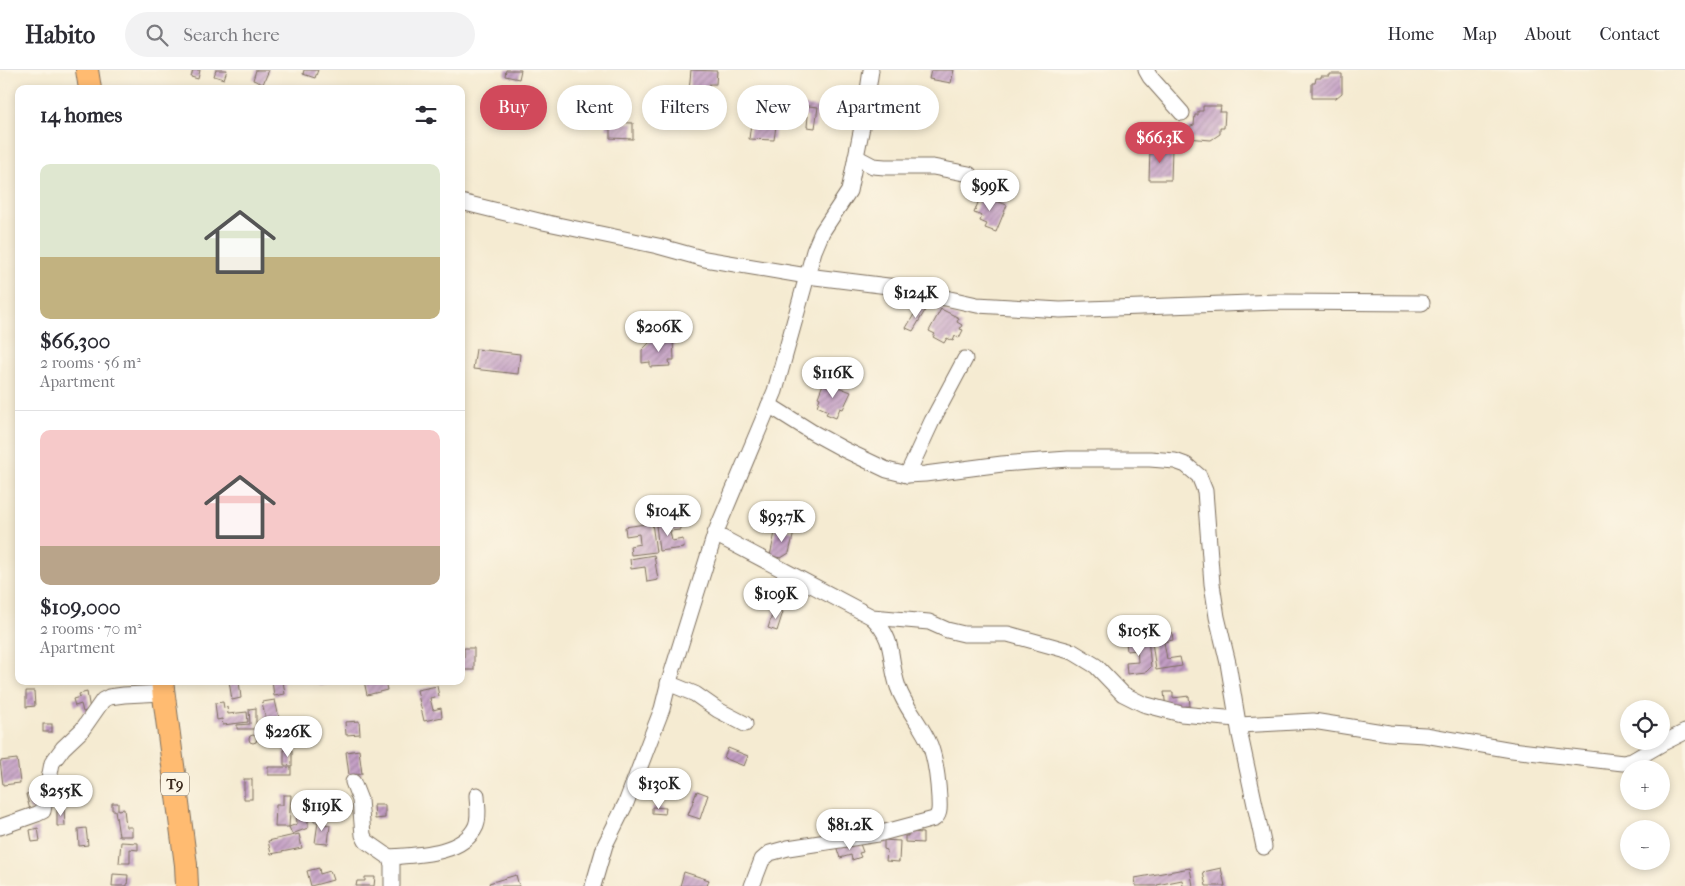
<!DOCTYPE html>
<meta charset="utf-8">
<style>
body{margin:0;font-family:"IM FELL French Canon",serif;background:#f2f2f3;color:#2b2b33;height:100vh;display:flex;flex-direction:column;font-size:19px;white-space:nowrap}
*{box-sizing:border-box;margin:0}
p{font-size:16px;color:#7c7c81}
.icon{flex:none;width:28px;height:28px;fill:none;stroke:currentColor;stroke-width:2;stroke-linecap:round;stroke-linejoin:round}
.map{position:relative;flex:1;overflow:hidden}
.details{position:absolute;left:15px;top:15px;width:450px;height:600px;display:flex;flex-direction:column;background:#fff;border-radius:10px;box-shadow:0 2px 8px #0003}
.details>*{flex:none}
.hud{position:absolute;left:480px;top:15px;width:475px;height:45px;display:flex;gap:10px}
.tools{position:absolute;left:1620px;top:630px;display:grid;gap:10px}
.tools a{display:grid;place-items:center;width:50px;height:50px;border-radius:50%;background:#fff;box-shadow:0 2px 8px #0003;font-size:25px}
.price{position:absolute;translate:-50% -42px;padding:0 11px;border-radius:18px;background:#fff;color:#222;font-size:16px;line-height:32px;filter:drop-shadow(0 1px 2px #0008)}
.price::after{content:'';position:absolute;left:50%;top:30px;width:15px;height:11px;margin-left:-8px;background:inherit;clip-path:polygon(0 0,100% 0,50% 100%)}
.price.selected{background:#d1495b;color:#fff}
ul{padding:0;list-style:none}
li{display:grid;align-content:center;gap:10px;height:265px;padding:0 25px}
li+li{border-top:1px solid #e1e1e2}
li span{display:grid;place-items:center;height:155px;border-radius:10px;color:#555}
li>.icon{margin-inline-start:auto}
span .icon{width:90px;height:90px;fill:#fffc;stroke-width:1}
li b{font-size:21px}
h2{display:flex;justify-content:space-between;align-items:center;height:60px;padding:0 25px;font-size:21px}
.chip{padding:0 18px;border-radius:22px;background:#fff;box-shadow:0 2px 8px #0003;font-size:18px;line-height:45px}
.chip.selected{background:#d1495b;color:#fff}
header{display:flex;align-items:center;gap:30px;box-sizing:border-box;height:70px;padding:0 25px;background:#fff;border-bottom:1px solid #e1e1e2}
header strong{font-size:24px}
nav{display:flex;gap:28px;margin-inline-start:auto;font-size:18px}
.search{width:350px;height:45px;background:#f2f2f3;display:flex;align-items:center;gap:12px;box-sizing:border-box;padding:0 18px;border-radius:28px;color:#7c7c81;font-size:19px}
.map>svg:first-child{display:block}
.building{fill:url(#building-hatch)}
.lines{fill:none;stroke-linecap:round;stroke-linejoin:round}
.minor-casing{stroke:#7c6e5d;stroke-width:17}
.highway-casing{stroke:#7c6e5d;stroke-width:24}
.minor{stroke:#fff;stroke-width:15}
.highway{stroke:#ffbb71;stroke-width:22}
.labels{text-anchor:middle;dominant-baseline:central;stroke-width:4;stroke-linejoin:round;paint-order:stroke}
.shield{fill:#fcf5e5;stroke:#75675a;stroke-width:1}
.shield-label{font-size:14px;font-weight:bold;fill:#3b2a1e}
</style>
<header>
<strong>Habito</strong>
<div class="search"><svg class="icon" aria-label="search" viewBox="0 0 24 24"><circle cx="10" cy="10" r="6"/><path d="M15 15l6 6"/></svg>Search here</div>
<nav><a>Home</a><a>Map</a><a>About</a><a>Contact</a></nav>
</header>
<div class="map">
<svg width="1685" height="816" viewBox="0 0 1685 816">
<defs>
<pattern id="building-hatch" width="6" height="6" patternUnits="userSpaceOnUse" patternTransform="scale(1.25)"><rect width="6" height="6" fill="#c29dc4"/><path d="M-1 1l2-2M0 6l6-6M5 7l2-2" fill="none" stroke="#9f809f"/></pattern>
</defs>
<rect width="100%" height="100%" fill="#fcf5e5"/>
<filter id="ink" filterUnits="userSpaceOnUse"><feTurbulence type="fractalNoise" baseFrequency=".02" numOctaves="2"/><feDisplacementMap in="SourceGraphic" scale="10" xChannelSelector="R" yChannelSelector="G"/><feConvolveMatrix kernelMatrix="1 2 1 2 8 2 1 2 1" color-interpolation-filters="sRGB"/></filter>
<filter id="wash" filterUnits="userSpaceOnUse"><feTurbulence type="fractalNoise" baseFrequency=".0096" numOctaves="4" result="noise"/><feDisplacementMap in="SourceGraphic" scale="20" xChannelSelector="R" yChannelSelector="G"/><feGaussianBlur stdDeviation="1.12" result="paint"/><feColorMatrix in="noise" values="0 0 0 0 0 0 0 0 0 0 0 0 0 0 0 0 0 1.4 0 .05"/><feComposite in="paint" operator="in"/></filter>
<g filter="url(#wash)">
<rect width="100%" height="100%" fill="#f5ebd2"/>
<g id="blocks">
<g class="building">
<path d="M193,0H200L198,9L191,7Z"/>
<path d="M216,0H227L224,9L214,6Z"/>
<path d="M256,0H269L263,14L253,10Z"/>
<path d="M304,0H318L315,8L303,4Z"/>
<path d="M506,0H521L519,9L505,6Z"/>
<path d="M691,0L717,1L716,14H709V22L689,21Z"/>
<path d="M931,0H954L951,13L929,9Z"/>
<path d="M1330,4H1342V23L1336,28H1312V13H1315L1316,8H1321V6H1330Z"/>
<path d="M753,32L778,35L777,47L752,44Z"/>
<path d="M780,33L818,37L815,58L807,57L808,46L790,44L789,55L777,54Z"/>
<path d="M1203,36H1221L1220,42H1225L1224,58H1220V64L1211,70L1187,68L1188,57L1194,55L1195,45H1198V41H1203Z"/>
<path d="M752,46L777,49L774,70L749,69Z"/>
<path d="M606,52L633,53V69L610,68V59H606Z"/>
<path d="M1150,78L1172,79L1171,110H1149Z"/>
<path d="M981,125L1007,135L996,162L985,158L987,154L980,151L982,146L974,143Z"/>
<path d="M919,236L926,239L913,261L906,258Z"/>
<path d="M941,239L959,248L957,252L962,255L960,259L963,260L959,268L955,266L953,271L947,268L944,273L933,267L935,264L929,261Z"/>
<path d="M673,268L674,290H669L670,296L650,297V292L642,293V280L653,269Z"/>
<path d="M476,279L520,284L518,304L473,299Z"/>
<path d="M823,314L832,318L833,315L851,322L843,339L840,338L836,348L826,344L828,341L817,336L820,328L818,327Z"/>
<path d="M680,452V460L670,461L672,471L683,469L684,478L659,481L656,455Z"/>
<path d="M652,453L656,482L631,485L630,476L640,474L639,464L626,466L625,457Z"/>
<path d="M776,458L794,462L789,483L781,488L770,486Z"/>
<path d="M654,485L658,510L647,512L645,497L631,499L630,489Z"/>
<path d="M786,511L793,514L786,536L782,534L784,530L780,528Z"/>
<path d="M774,539L783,542L777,561L768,558Z"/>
<path d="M1172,562L1173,570L1164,572L1167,589L1180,587L1182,596L1156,600L1151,565Z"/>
<path d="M1148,569L1151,597L1146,602L1127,604L1126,593L1138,592L1137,580L1127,581L1126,571Z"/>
<path d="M464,578H474V600H461V587L464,588Z"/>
<path d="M229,611H239L241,628L232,630Z"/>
<path d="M272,611H283L285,624L274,626Z"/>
<path d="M319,611H330L331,614L320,616Z"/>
<path d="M364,611H385L387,620L367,625Z"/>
<path d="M437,616L439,626L430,628L433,640L441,638L442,647L424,651L417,620Z"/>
<path d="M26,621H34L35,636L26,637Z"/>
<path d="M87,622L90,640L83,642L81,634L75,636L73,629L80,627L79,624Z"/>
<path d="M1164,622H1173V628L1189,626L1190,636L1166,638Z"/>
<path d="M275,630L282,661L260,666L258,657L267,655L262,632Z"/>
<path d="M223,632L224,638L227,637L228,644L247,642L248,652L223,655L222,649L217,650L215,633Z"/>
<path d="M256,638V659H237V655L250,654L249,639Z"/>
<path d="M359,651L360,664L346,665L345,652Z"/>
<rect x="43" y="654" width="9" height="8"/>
<circle cx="253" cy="669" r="4"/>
<path d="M728,678L748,686L744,696L724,688Z"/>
<path d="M284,680H292V696L284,695Z"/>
<path d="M359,680L362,704L349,705L346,682Z"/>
<path d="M17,689L20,713L3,715L0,691Z"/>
<rect x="268" y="697" width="23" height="8"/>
<rect x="244" y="709" width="8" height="20"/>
<path d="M697,721L708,725L700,749L688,745Z"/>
<path d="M37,722L41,737L30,740L26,724Z"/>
<path d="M283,725H291L289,757H275L276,735H283Z"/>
<path d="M112,733H118V740L124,739L126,757H132V766H119L115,740H112Z"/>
<path d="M374,735H385V748L375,749Z"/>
<path d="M308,737V758L292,764L289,757L297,754L296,738Z"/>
<path d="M652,737L666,738L665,744L652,743Z"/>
<path d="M57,738H64L65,756H57Z"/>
<path d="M314,748L324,749L323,754L330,755L328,774L315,773L318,752H314Z"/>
<path d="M38,758L40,771L32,772L30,760Z"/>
<path d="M86,758L88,775L79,776L78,759Z"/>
<path d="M908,762L923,763V773L905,772V766H908Z"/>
<path d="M299,764L302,778L271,784L268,771Z"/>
<path d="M884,770L900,771L899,792L886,791L887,780L884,779Z"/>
<path d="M121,772L138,773V780L130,779V793H119Z"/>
<path d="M850,772L851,776L860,774L863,782L859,783L861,787L852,790L851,785L840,788L836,776Z"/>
<path d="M319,798L320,804L330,801L333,810L311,816L307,801Z"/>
<path d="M1190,798L1193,816H1183L1182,810L1157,815V816H1136L1135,808Z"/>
<path d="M1221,798L1225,816H1206L1203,802Z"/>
<path d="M684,802L709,810L707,816H680Z"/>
<path d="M113,804L128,805L127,816H112Z"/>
<path d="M516,805L519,816H490L489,813Z"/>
<path d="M365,807H375L374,816H356L357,811H365Z"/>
</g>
</g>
</g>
<g filter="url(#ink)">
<use href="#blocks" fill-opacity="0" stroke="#7c6e5d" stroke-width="1"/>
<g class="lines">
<g class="minor-casing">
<g id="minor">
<path d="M1146,0L1150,7L1182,43"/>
<path d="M856,87L873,96L885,97H933L969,104"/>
<path d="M461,132L543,152L658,176L705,189L807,206L896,217L977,235L1060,240L1277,232L1422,233"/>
<path d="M769,335L812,362L845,380L887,400L907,405L925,404L1002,394L1068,389H1150L1175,391L1186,395L1199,406L1205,421L1212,514L1217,547L1228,593L1240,665L1264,777"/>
<path d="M907,405L932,351L965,289"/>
<path d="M715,464L872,547L929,552L947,560L964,564H1008L1073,582L1096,596L1123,624L1143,634L1181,644L1237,649"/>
<path d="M668,613L695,624L718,640L745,654"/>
<path d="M1239,655L1313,651L1389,663L1425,665L1512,680L1623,693L1632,691L1663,673L1685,662"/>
<path d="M353,712L360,730L363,765L366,771L389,787L392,794V816"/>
<path d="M0,757L37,744L43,741L52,693L63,678L82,660L103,630L109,627L124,625L163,623"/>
<path d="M389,787C415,785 463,785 476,756C480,746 477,734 477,725"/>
<path d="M593,816L605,775L626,733L650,670L662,639L668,615L715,464L775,321L814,181L822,162L849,121L864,47L871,0"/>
<path d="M752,816L762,790L770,783L788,778L878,764L934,749C941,744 939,736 939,728C938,710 936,691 930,675C922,655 905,638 898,617C888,589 897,572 872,547"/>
</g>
</g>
<g class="highway-casing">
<g id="highway">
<path d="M87,0L90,19"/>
<path d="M162,611L186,795L187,816"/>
</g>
</g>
<use href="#minor" class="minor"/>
<use href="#highway" class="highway"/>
</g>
</g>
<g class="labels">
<rect class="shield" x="161" y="702.5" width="28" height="23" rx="4"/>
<g class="shield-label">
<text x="175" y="714">T9</text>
</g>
</g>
</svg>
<div class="tools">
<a><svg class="icon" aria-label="locate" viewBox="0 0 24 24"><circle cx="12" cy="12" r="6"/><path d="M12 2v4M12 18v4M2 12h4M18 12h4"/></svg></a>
<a>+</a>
<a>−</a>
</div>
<b class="price selected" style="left:1160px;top:94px">$66.3K</b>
<b class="price" style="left:990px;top:142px">$99K</b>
<b class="price" style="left:916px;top:249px">$124K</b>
<b class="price" style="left:659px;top:283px">$206K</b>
<b class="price" style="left:833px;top:329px">$116K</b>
<b class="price" style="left:668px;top:467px">$104K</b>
<b class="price" style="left:782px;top:473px">$93.7K</b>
<b class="price" style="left:776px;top:550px">$109K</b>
<b class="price" style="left:1139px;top:587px">$105K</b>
<b class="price" style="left:288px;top:688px">$226K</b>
<b class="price" style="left:659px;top:740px">$130K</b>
<b class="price" style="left:61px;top:747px">$255K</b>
<b class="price" style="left:322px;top:762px">$119K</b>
<b class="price" style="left:850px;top:781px">$81.2K</b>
<div class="hud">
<a class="chip selected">Buy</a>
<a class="chip">Rent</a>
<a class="chip">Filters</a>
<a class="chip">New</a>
<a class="chip">Apartment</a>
</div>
<section class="details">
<h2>14 homes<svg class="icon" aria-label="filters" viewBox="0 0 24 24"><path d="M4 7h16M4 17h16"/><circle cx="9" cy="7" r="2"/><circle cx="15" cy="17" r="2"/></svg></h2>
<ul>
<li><span style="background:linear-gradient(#dfe7d0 60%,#c2b280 0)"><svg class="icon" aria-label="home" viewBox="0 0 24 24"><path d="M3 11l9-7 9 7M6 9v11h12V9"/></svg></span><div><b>$66,300</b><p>2 rooms · 56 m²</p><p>Apartment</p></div></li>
<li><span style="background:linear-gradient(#f6c9c9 75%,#b9a48a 0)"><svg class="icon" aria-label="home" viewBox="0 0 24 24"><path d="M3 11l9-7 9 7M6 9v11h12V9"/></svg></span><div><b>$109,000</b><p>2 rooms · 70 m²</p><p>Apartment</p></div></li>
</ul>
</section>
</div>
